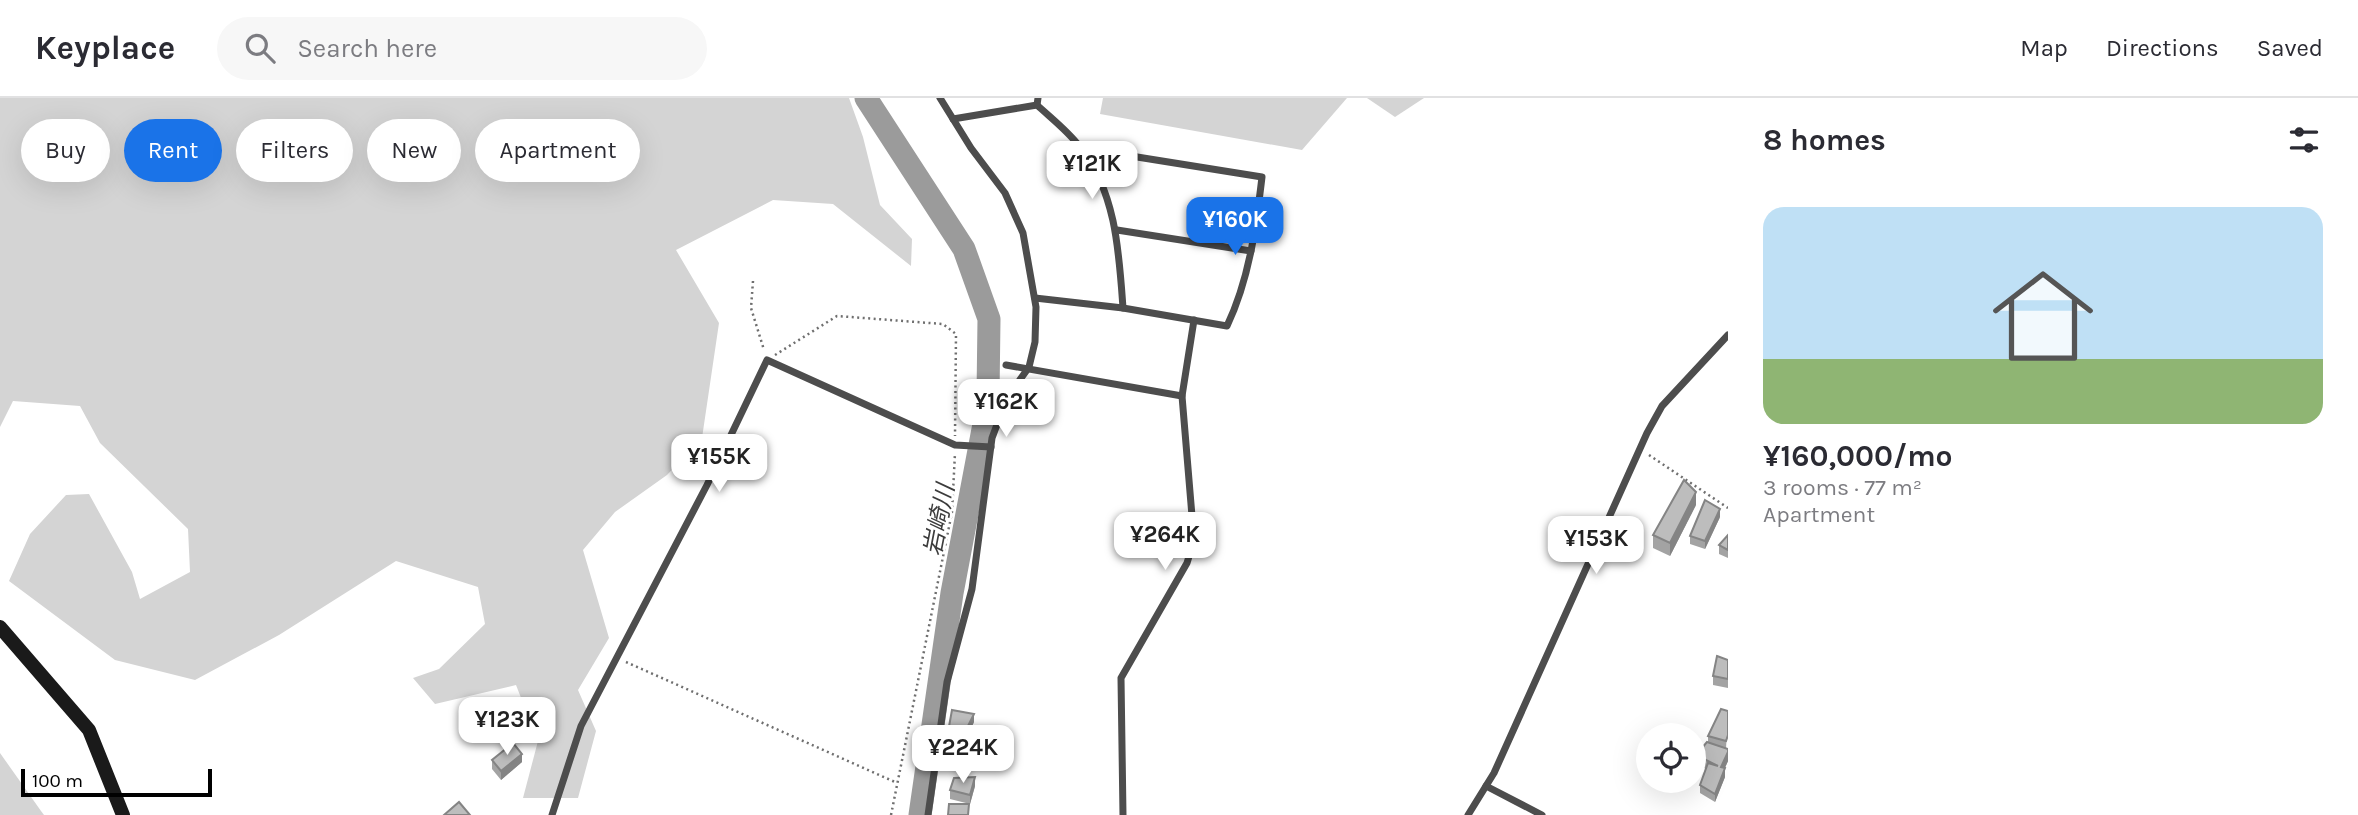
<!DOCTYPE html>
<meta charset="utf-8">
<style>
body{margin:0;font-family:Karla,"Noto Sans JP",sans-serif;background:#f7f7f7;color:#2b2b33;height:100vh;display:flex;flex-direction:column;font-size:26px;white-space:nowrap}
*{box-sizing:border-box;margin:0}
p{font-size:23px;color:#7c7c81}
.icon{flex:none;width:38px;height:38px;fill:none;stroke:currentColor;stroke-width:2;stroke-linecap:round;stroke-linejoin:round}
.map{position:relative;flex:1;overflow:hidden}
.panel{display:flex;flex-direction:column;background:#fff;width:630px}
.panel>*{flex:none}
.hud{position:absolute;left:21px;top:21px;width:665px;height:63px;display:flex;gap:14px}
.tools{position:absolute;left:1636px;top:625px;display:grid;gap:14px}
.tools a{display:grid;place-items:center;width:70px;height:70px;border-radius:50%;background:#fff;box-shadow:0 7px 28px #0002;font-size:35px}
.scale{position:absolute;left:21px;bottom:18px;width:191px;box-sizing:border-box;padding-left:7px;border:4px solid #000;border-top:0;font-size:19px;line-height:24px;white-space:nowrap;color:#000;-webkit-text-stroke:5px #fff;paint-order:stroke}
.price{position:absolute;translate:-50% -60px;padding:0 16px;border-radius:14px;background:#fff;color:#222;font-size:23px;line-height:46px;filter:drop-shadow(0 2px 4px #0008)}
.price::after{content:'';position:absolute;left:50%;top:42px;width:21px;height:16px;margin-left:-10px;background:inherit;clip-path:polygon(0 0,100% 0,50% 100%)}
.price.selected{background:#1a73e8;color:#fff}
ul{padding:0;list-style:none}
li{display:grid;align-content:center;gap:14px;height:371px;padding:0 35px}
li+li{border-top:2px solid #e1e1e2}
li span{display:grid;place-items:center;height:217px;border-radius:21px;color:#555}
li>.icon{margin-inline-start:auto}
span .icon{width:126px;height:126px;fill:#fffc;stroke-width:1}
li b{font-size:30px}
h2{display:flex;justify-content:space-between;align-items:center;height:84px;padding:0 35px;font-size:30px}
.tag{padding:0 24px;border-radius:32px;background:#fff;box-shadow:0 7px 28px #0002;font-size:24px;line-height:63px}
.tag.selected{background:#1a73e8;color:#fff}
header{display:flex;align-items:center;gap:42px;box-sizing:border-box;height:98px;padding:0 35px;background:#fff;border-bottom:2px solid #e1e1e2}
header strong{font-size:33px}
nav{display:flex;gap:38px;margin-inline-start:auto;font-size:24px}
.search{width:490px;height:63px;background:#f7f7f7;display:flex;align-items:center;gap:18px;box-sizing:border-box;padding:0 24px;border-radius:38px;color:#7c7c81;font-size:26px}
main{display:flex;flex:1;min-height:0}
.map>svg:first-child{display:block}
.green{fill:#d4d4d4}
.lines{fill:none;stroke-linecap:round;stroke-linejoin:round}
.river{stroke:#9b9b9b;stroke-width:23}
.path{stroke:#6f6f6f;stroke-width:2.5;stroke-dasharray:2 3.5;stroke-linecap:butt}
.street{stroke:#4d4d4d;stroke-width:7}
.secondary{stroke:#1a1a1a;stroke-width:14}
.wall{fill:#a3a3a3}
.shaded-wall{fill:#848484}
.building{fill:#bdbdbd;stroke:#848484;stroke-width:2}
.labels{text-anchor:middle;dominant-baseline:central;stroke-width:5;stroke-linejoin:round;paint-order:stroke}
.water-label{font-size:24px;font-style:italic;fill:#3c3c3c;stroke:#fff}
</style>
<header>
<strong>Keyplace</strong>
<div class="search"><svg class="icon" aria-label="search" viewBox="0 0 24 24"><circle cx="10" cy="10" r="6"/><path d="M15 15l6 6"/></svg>Search here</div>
<nav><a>Map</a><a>Directions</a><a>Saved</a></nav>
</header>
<main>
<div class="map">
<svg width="1728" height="717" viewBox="0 0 1728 717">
<rect width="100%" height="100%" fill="#fff"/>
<g class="green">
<path d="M0,0H849L863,39L880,107L912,141L911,168L833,106L773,102L676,152L719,225L702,340L667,377L615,414L583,452L609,540L578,592L596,633L578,700H523L538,643L516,587L435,606L413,580L439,571L485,526L478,489L396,463L279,537L195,582L115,562L9,483L30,436L66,397L89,396L132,474L140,501L190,474L188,431L100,345L80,308L13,303L0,329Z"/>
<path d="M1103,0H1347L1302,52L1100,16Z"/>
<path d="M1367,0H1424L1395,19Z"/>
<path d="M0,655L41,713L44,717H0Z"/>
</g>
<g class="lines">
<path class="river" d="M866,0L964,151L989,221L988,297L984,326L952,495L920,717"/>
<g class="path">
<path d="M753,183L751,210L764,252"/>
<path d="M775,257L837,218L943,226L956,236L955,338"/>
<path d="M1649,357L1728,410"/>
<path d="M626,564L895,684"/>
<path d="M891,717L952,414L955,355"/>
</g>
<g class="street">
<path d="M1037,7C1051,20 1068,33 1080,49C1116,94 1119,154 1123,210"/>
<path d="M953,21L1037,7L1038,0"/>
<path d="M1117,132L1251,153"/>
<path d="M1035,200L1123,210L1227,228C1249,182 1256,130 1262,79L1081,50"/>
<path d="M1006,267L1182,298"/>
<path d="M1486,688L1542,717"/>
<path d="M552,717L581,628L707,387L767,262L955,347L991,349"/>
<path d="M928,717L947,584L972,491L992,340L1007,300L1029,269L1035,244L1036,209L1023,135L1005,95L971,50L940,0"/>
<path d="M1123,717L1121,580L1187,465L1194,442L1182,298L1194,222"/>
<path d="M1468,717L1494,675L1647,335L1662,308L1728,237"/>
</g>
<path class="secondary" d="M0,529L89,632L123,717"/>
</g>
<g class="wall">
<path d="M1696,407L1670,458L1653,450V437Z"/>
<path d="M1720,419L1705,451L1690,446V438Z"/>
<path d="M1728,437V460L1719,456V447Z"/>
<path d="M1728,562V590L1713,587V578Z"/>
<path d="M1728,613L1726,651H1728V663L1725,670V679L1715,704L1700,695V687L1706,671L1696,666V657L1708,644V638Z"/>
<path d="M974,624L964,645L948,642V634Z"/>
<path d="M492,662L522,664L501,682L492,671Z"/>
<path d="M975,688L970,706L950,701V692Z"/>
</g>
<g class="shaded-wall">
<path d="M1696,394V407L1670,458V445Z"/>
<path d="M1720,411V419L1705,451V443Z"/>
<path d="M974,616V624L964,645V636Z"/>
<path d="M1728,654V663L1721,678V669Z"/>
<path d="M522,656V664L501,682V673Z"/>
<path d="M1725,670V679L1715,704V696Z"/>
<path d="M975,679V688L970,706V697Z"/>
</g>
<g class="building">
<path d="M1684,382L1696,394L1670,445L1653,437Z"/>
<path d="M1705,402L1720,411L1705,443L1690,438Z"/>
<path d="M1728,437V452L1719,447Z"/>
<path d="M1717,558L1728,562V581L1713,578Z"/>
<path d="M1721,611L1728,613V637L1726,643L1708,638Z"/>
<path d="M952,612L974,616L964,636L948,634Z"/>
<path d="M1707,644L1728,651V654L1721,669L1725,670L1715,696L1700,687L1708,665L1718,668L1696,657Z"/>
<path d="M513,645L522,656L501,673L492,662Z"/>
<path d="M975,679L970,697L950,692L954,680Z"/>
<path d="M459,704L470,717H444Z"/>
<path d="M949,706H969L968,717H948Z"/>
</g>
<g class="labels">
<g class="water-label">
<text transform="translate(939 422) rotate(-79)">岩崎川</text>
</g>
</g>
</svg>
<div class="tools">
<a><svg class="icon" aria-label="locate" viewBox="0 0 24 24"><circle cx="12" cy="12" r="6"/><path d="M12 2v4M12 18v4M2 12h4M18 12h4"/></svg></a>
</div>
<div class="scale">100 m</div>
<b class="price" style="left:1092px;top:103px">¥121K</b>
<b class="price selected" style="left:1235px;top:159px">¥160K</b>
<b class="price" style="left:1006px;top:341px">¥162K</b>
<b class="price" style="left:719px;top:396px">¥155K</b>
<b class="price" style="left:1165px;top:474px">¥264K</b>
<b class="price" style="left:1596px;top:478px">¥153K</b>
<b class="price" style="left:507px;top:659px">¥123K</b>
<b class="price" style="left:963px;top:687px">¥224K</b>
<div class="hud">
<a class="tag">Buy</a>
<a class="tag selected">Rent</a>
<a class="tag">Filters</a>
<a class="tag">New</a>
<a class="tag">Apartment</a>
</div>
</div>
<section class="panel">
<h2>8 homes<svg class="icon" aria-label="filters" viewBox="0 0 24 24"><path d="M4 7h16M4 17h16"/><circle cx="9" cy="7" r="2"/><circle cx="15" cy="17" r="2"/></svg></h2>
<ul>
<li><span style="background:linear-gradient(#bfe0f5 70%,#8fb573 0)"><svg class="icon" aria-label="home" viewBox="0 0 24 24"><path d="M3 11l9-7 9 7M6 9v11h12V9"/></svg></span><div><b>¥160,000/mo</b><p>3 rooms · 77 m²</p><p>Apartment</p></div></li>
</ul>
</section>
</main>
